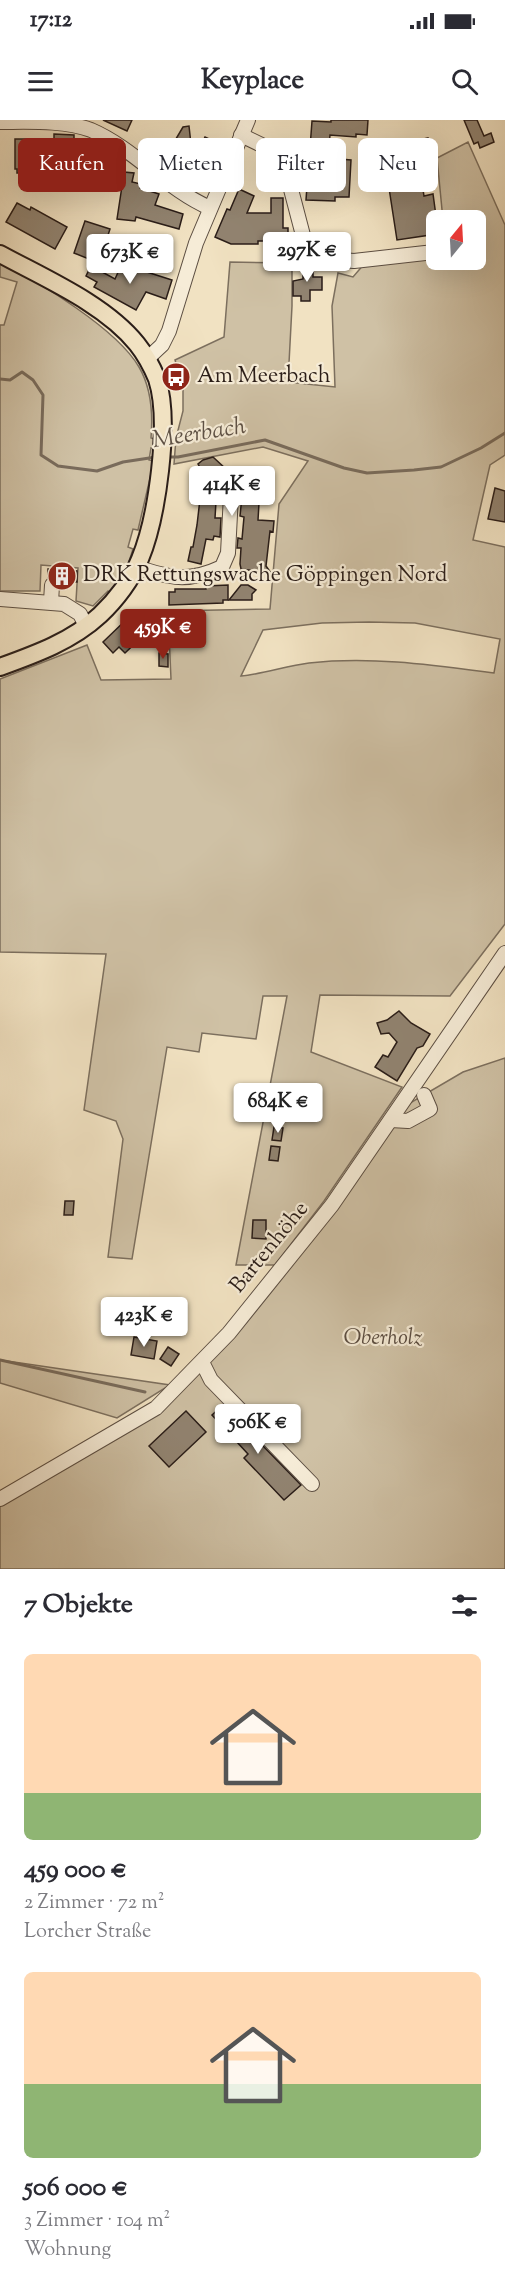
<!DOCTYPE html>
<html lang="de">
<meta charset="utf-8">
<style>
body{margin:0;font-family:"Sorts Mill Goudy",serif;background:#f2f2f3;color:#2b2b33;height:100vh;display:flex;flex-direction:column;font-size:22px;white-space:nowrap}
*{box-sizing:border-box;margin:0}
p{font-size:20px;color:#7c7c81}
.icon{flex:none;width:33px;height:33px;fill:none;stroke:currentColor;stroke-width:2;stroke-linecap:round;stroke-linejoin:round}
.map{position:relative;height:1449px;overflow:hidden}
.drawer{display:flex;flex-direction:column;background:#fff;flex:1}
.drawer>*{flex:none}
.hud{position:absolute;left:18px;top:18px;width:470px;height:54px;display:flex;gap:12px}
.needle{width:39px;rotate:18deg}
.tools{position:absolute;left:426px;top:90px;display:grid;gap:12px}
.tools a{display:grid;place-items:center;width:60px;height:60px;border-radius:9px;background:#fff;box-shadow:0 6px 24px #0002;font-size:30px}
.price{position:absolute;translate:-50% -51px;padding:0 14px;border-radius:6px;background:#fff;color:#222;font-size:20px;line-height:39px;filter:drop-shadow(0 2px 3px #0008)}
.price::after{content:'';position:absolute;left:50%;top:36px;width:18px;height:14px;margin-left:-9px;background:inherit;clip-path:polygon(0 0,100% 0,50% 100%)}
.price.active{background:#8f2418;color:#fff}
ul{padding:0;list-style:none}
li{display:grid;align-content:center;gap:12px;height:318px;padding:0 24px}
li span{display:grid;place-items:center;height:186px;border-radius:9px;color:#555}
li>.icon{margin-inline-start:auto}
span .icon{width:108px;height:108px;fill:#fffc;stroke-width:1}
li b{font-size:26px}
h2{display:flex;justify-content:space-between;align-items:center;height:72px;padding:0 24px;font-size:26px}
.pill{padding:0 21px;border-radius:9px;background:#fff;box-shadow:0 6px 24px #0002;font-size:21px;line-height:54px}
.pill.active{background:#8f2418;color:#fff}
.status{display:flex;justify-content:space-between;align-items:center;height:42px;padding:0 30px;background:#fff;direction:ltr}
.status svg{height:16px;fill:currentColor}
header{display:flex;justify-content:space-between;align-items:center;height:78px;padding:0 24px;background:#fff;font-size:27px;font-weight:700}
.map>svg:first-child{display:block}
.green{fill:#cfc1a5;stroke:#7c6f5e;stroke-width:1.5;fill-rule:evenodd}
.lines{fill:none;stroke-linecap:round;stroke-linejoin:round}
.stream{stroke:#796b5b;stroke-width:3}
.building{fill:#918370;stroke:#2a1d18;stroke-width:1.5}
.minor-casing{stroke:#5c4e42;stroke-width:16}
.major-casing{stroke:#2a1d18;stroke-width:20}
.minor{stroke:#f6ecd7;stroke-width:14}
.major{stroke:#f1e2c2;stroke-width:16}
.labels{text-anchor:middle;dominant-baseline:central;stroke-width:4.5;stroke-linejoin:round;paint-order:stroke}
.poi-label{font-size:22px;fill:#2a1d18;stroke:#f6ecd7;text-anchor:start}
.street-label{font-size:22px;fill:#2a1d18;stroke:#f6ecd7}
.park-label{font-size:22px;font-style:italic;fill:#5c4e42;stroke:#f6ecd7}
.water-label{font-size:24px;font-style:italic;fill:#5e5145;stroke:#f6ecd7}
</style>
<div class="status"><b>17:12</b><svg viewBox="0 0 49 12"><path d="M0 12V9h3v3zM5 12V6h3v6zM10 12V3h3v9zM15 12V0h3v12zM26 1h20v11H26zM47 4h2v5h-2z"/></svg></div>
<header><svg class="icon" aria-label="menu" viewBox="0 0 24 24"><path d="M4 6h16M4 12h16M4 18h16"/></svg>Keyplace<svg class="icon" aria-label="search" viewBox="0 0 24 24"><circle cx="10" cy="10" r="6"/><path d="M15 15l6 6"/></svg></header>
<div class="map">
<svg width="505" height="1449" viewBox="0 0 505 1449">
<rect width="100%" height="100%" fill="#f1e2c2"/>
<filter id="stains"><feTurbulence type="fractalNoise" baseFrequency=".00333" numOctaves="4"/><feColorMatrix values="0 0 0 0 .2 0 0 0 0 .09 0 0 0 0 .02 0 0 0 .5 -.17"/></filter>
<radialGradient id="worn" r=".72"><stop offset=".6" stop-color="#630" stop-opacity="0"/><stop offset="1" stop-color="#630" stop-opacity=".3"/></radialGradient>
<g class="green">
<path d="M468,22L505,105V335L490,345L473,420L505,427V804L450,876L320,875L311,932L402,967L324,1081L275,1145H236L287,876H263L256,919L202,913L199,932L167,927L132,1139L108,1137L123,1019L116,1001L84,990L106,834L0,832V559L87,525L101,560L171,559L168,491L270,489L279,384L308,341L263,327L174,344L176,318L183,291V268L175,240L224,217L230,142L292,143V186L288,262L335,267L332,186L338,153L353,157L365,143L436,134V140H476V100H443L437,38ZM369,502L415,503L500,519L494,553C433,545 371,536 309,543C286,546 263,554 241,556L263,510L322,503Z"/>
<path d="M0,142C39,162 117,209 139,247C152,269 153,294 151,318L155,319V329L151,328L149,340L154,341L138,410L133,409L128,427L133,429L126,451L110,473L108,471L93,486L76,481L78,448L41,445L40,471H0V205H4L17,162L0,157Z"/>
<path d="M505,938V1449H0V1380L117,1314L218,1231L398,990L463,952Z"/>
<path d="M0,1240L170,1265L117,1298L0,1263Z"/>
</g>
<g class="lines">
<g class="stream">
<path d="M0,259L10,260L22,252L33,260L43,275L41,335L58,346L97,351L123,342L156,337"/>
<path d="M165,337H178L265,320L344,348L367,353L414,350L441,347L481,328L505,313"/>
<path d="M0,1240L145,1272"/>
</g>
</g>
<g class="building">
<path d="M103,0H132L127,11Z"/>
<path d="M331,0H368L367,15L356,14V17L330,15L328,38L351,40L349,77H335V81L306,80L307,66H303L305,28H310L312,1L331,2Z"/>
<path d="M464,0H477L484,16L491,13L494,22L480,28L478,22L474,24Z"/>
<path d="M189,6L193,42L205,17L218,23L209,43L195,60L164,39L183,7Z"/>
<path d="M54,14L74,15V41L124,48V52L134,53L132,62L141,64L140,68L159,74L155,85L183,94L179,109L136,97L135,101L117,99L124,53L123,57L102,54V58L73,54V65L51,64V45H30V53H17V49H15V19H30V35H54Z"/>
<path d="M428,18L433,37L424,39L419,20Z"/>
<path d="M420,50L424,76L433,74L436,96L427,97L430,115L397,120L387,55Z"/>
<path d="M239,69L254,76L247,93H271V78H283V108H288V123H275L276,121H258V124H231L215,117L227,89L230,90Z"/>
<path d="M17,83L30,90L31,87L67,107L55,129L6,102Z"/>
<path d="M85,101L110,109L99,143L74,133Z"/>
<path d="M303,142H313V157H322V170H310V181H301V176H293V161L303,159Z"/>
<path d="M91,146L115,159L120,148L129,152L131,147L172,160L166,179L146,172L136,190L94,167L97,162L86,156Z"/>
<path d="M213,337L226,349L253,353L251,372H258L257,383H259L258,400L274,401L273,412L270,411L266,446L271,453L241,449L240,444L241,428H237L238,418L242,419L244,397L240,396L243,367L217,365L215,398H221L220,417L214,416L213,420L206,419L201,444L188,441L191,427H193L197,405L203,353L198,344L203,340Z"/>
<path d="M495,368L505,371V402L488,399Z"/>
<path d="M48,449L77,451V462L60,461L53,456L48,457Z"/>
<path d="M228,465V480H223V483L169,485V472H175V469H206V466Z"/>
<path d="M241,465H248L256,470L252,474V480H229Z"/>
<path d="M129,497L145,514L125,533L119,527L113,533L103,522Z"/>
<path d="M159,533L168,534V547L159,546Z"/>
<path d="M399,891L411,903L430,914L423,926L417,928L397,961L375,947L383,935L388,937L397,922L389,913L381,914L377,903L387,900Z"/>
<path d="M274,1007L283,1008L281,1021L272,1020Z"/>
<path d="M271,1026L280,1027L278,1041L269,1040Z"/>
<path d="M65,1081H74L73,1095H64Z"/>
<path d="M253,1100H266V1119L252,1118Z"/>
<path d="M134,1217L157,1221L154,1239L131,1235Z"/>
<path d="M168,1227L179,1234L171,1246L160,1239Z"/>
<path d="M223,1285L301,1365L284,1380L244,1338L248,1334L212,1295Z"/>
<path d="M186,1291L206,1312L169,1347L149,1326Z"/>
</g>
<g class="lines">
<g class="minor-casing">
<g id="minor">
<path d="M0,2C29,2 64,0 91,10C135,29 166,69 210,88"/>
<path d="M241,15L282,35L305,123L330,139L354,141L434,132"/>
<path d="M147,239L162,225L169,211L196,123L248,0"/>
<path d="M136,447C170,458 188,463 222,447L228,433L231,375"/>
<path d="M0,479L64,484L80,494L86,506"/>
<path d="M51,482L52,465"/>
<path d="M391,1000L408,1001L430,989L424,975"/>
<path d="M202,1242L211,1260L312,1364"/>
<path d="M0,1379L156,1288L229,1213L332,1085L505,833"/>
</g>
</g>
<g class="major-casing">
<path id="major" d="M0,134C44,158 105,184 137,224C145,234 152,247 157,259C171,302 157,398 140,439C132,459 116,480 100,495C72,521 36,534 0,547"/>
</g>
<use href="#minor" class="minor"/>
<use href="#major" class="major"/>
</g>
<defs>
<g id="bus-disc" transform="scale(1.5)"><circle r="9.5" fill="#8f2418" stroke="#f6ecd7"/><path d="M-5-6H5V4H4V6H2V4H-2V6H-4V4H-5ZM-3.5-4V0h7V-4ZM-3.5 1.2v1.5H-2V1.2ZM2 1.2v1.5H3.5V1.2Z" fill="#fff"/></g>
<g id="building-disc" transform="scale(1.5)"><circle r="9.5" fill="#8f2418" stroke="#f6ecd7"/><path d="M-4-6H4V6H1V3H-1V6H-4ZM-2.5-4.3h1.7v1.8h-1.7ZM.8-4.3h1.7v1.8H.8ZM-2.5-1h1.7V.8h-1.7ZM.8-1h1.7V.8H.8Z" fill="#fff"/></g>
</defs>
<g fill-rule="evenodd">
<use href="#bus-disc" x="176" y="257"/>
<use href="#building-disc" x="62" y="456"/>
</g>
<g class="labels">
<g class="poi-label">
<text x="197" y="257">Am Meerbach</text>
<text x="83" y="456">DRK Rettungswache Göppingen Nord</text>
</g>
<g class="street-label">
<text transform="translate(270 1128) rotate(-51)">Bartenhöhe</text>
</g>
<g class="park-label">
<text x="383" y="1219">Oberholz</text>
</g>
<g class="water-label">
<text transform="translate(199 314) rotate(-9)">Meerbach</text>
</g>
</g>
<rect width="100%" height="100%" filter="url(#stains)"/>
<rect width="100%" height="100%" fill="url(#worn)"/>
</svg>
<div class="tools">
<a><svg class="needle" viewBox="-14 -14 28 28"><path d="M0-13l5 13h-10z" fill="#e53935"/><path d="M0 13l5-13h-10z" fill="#7c7c81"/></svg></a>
</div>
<b class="price" style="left:307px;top:163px">297K €</b>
<b class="price" style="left:130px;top:165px">673K €</b>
<b class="price" style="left:232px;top:397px">414K €</b>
<b class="price active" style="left:163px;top:540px">459K €</b>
<b class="price" style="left:278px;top:1014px">684K €</b>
<b class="price" style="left:144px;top:1228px">423K €</b>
<b class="price" style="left:258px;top:1335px">506K €</b>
<div class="hud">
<a class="pill active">Kaufen</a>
<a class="pill">Mieten</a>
<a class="pill">Filter</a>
<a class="pill">Neu</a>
</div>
</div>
<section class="drawer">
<h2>7 Objekte<svg class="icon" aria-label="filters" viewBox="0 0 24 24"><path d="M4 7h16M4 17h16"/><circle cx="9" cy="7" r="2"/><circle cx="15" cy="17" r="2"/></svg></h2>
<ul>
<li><span style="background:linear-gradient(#ffd9b3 75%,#8fb573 0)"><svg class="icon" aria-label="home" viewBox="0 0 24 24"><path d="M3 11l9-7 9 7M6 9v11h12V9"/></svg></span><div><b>459 000 €</b><p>2 Zimmer · 72 m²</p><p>Lorcher Straße</p></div></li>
<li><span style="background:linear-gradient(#ffd9b3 60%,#8fb573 0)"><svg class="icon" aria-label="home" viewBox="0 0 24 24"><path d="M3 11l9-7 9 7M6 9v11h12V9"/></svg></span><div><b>506 000 €</b><p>3 Zimmer · 104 m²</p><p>Wohnung</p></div></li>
</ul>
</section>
